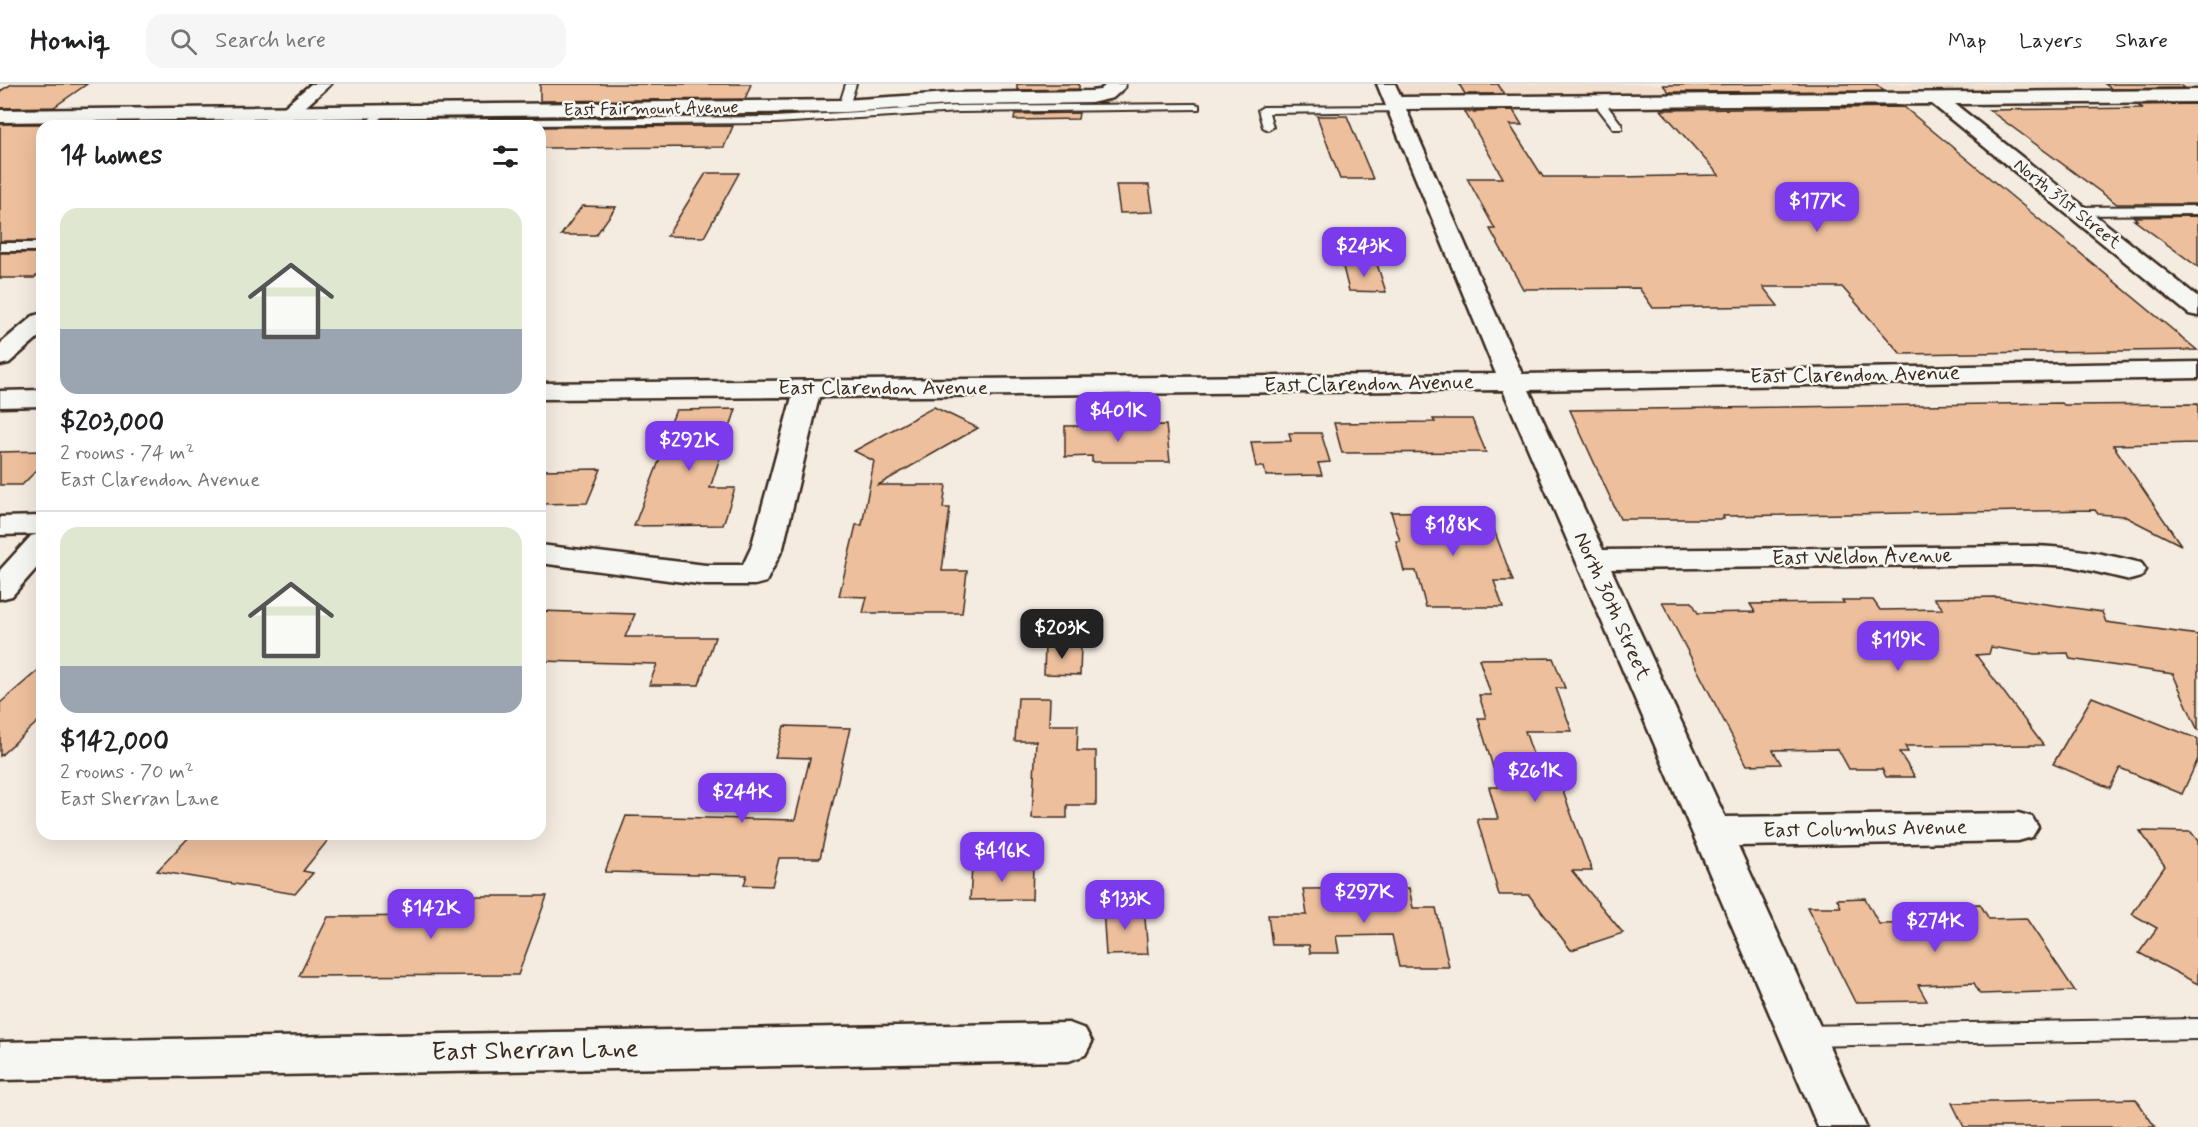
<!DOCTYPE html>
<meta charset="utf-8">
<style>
body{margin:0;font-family:Mynerve,sans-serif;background:#f6f6f6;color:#202124;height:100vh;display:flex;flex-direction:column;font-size:22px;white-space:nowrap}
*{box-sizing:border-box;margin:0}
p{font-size:20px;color:#757577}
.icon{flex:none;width:33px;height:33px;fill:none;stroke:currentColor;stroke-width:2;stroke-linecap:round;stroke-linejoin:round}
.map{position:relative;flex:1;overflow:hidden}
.details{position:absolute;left:36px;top:36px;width:510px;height:720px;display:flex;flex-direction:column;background:#fff;border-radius:18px;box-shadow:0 6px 24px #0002}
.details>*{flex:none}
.price{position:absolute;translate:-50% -51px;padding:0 14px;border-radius:12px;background:#7c3aed;color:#fff;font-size:20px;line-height:39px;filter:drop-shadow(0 2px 3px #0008)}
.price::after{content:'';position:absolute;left:50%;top:36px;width:18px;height:14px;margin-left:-9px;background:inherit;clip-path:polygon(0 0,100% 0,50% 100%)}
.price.current{background:#222;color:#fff}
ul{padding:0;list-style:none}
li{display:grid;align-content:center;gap:12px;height:318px;padding:0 24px}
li+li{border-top:2px solid #e0e0e0}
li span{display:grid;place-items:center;height:186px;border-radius:18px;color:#555}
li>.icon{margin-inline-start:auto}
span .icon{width:108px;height:108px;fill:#fffc;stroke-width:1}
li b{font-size:26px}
h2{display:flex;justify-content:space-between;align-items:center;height:72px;padding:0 24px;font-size:26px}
header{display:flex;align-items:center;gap:36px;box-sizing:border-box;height:84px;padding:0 30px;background:#fff;border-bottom:2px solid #e0e0e0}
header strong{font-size:28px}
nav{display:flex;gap:33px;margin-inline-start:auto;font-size:21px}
.search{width:420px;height:54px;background:#f6f6f6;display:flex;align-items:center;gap:15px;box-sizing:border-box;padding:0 21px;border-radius:18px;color:#757577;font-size:22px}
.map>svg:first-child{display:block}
.built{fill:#f2decd}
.building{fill:#edbf9d;stroke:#3b2a1e;stroke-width:1.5}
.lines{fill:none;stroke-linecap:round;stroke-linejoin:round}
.lane-casing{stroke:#3b2a1e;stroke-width:4}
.street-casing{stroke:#3b2a1e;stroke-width:5}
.secondary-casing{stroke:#3b2a1e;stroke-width:5}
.lane{fill:#f6f6f2;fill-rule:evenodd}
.street{fill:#f6f6f2;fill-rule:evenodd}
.secondary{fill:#f6f6f2;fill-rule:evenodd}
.labels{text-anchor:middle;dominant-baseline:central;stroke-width:5;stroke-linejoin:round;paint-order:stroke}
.far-street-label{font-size:18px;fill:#3b2a1e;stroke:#f6f6f2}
.street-label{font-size:21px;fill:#3b2a1e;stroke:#f6f6f2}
.near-street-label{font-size:26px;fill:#3b2a1e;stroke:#f6f6f2}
</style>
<header>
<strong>Homiq</strong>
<div class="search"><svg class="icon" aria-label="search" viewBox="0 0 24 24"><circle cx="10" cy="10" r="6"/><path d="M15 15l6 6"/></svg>Search here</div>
<nav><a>Map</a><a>Layers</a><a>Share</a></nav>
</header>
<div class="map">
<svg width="2198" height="1043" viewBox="0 0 2198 1043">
<rect width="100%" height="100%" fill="#f4ebe1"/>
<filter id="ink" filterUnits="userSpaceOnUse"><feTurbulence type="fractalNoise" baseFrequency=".0167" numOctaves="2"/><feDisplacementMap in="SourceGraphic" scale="12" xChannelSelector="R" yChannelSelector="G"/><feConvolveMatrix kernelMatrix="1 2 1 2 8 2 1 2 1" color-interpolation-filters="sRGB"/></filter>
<g filter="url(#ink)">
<path class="built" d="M1395,0H2198V6L1400,13Z"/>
<g class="building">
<path d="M12,0H87L54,23L0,24V7Z"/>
<path d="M540,0H751L745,15L540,17Z"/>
<path d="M1017,0H1079V5L1017,6Z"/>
<path d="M1459,0H1498L1504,10H1465Z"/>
<path d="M1773,0H1876L1884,7L1669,8L1663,1Z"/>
<path d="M2105,0H2179L2185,4L2112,5Z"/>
<path d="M2198,20V120H2117L1989,26L2143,24L2137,21Z"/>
<path d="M1904,23L2197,266L1901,270L1842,203H1763L1778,222L1653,224L1639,204L1523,205L1490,145H1495L1467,94H1503L1465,28H1475L1474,27L1513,26L1522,41H1510L1543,93H1621L1719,91L1661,26Z"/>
<path d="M1079,29L1078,35L1014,36L1015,30Z"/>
<path d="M1317,32H1347L1373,95H1340Z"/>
<rect x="0" y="40" width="42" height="117"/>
<path d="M733,42L724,63L540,64V43Z"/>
<path d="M706,89H739L704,153L667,152Z"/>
<path d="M1116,101H1149L1153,128L1120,129Z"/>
<path d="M582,122L616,123L596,151H561Z"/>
<path d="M2198,132V183L2134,136H2137L2134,133Z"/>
<path d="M0,169H42V187L34,194H0Z"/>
<path d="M1342,179L1377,180L1386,208L1349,207Z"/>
<path d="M2062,319L2064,321L2198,320V359L2113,361L2181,461L2124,432L2098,430L2095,426L1723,432L1724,435H1620L1570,326Z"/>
<path d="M934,323L978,344L878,401H946L943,424H950L942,487H967L962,529H863L867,513L839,512L856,441H862L874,377L854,367Z"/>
<path d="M736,325L710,404H735L723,441L634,442L661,372H657L676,326Z"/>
<path d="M1433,335H1472L1486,368L1342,369L1334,339L1435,338Z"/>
<path d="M1166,341L1170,378H1092V372L1065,373V342Z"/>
<path d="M1289,349H1321L1330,378L1318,379L1322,391L1266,392L1264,383H1256L1251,358L1291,357Z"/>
<path d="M42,367V381L22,401H0V368Z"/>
<path d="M601,385L587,419L540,420V386Z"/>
<path d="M1487,427L1513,497H1494L1503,523H1426L1416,487H1404L1396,457H1400L1391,428Z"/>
<path d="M1998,513L2102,528L2106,538L2198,551V647L2173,590L2070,575L2068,569L2035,570L1991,563L1989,570L1976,571L2043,661L1905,662L1908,668H1899L1915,693H1886L1882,685H1849L1838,665L1773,666L1781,680L1747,681L1662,518H1692L1698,529L1755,528L1750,520L1844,519L1842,516H1873L1880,526L1943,525L1934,514Z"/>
<path d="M540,527L635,530L625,553H715L699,601H649L657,580L540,577Z"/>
<path d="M1045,560L1081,561L1080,591L1044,590Z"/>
<path d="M1553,574L1565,604H1556L1572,647H1525L1544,703L1561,702L1592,787H1572L1623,849L1571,866L1529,811H1499L1477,735H1498L1489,703H1499L1478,634H1486L1479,611H1491L1479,575Z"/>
<path d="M42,583V634L0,672V619Z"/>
<path d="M2092,613L2198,655V675L2182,710L2120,684L2110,704L2053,680Z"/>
<path d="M1018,614H1050L1049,641H1078L1077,667H1096V721H1067V734H1032L1036,657H1015Z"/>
<path d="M784,642L850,644L820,774H779L772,802L744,801L747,791L605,788L626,732L795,736L810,674L775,673Z"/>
<path d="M2140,747L2191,748L2198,757V900L2139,869L2157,844L2132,830L2165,782Z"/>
<path d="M192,750H333L303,787L313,789L295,810L157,787Z"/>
<path d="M1033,782L1032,815L970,816L972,783Z"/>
<path d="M1409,804L1413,824H1436L1449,883H1399L1392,851L1336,852L1339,869H1310L1309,861H1272L1268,831H1307L1303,805Z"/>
<path d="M436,812H547L518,891L299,892L328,833L427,832Z"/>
<path d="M1865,814L1879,840L1937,839L1926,821L1980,820L1989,835L2026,834L2075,907L1980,910L1974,899L1918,901L1927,917L1855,918L1807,823H1841L1837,815Z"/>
<path d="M1144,823L1148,870L1106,871L1103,824Z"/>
<path d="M2136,1015L2155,1043H1964L1952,1019Z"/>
</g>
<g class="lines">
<g class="lane-casing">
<g id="lane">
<path d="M846,0H856L849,22L844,25L839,22Z"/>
<path d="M1598,14L1602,15L1622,41V45H1614L1594,19L1593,17Z"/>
<path d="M1195,20L1199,21V25L959,28L775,39L397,42L393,39L398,36L775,33L959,22Z"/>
<path d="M1398,22L1403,25L1402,27L1269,29L1273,43L1268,46L1263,43L1258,26L1263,23Z"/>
<path d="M381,25L386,28L373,42H362Z"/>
<path d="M2198,122V130L2076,131L2070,127L2076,123Z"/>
<rect x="0" y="159" width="42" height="8"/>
<path d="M2198,935V955L1802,962L1793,959L1790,952L1793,945L1802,942Z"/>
</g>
</g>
<g class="street-casing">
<g id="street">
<path d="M1107,0H1125V3L1113,14L1091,19L950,21L844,28L0,38V26L844,16L950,9L1091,7L1100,6Z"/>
<path d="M1377,0H1395L1401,13L2198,6V18L1955,20L2198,213V232L2189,230L1932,20L1406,25L1522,290L2198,278V294L1529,306L1603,466L2034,462C2071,463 2106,470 2141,479L2146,486L2141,493L2130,496L2071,482L2034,480L1611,485L1725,733L2018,729L2032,733L2038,743L2032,753L2018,757L1738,762L1866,1043H1818L1503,306L819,313L783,464L766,498L755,501H706L540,479V461L706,481H743L751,464L792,313L540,315V299L1496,290Z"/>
<path d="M42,306V322L0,323V307Z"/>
<path d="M42,432V478L12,512L0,515V486L31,452L39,450L0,451V433Z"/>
<path d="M1069,939L1085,945L1092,958L1085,971L1069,977L0,996V958Z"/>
</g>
</g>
<g class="secondary-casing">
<g id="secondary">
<path d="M311,0H331L284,42H262Z"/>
<path d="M42,229V250L9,279L0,281V260L33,232Z"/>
</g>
</g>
<use href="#lane" class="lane"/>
<use href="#street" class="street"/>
<use href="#secondary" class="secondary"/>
</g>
</g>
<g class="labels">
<g class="far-street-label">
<text transform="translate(651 25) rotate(-1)">East Fairmount Avenue</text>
<text transform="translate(2067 120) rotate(39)">North 31st Street</text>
</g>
<g class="street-label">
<text transform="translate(1855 291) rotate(-1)">East Clarendon Avenue</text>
<text transform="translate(1369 300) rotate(-1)">East Clarendon Avenue</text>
<text x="883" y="304">East Clarendon Avenue</text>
<text transform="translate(1862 473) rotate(-1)">East Weldon Avenue</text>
<text transform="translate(1612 522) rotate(66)">North 30th Street</text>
<text transform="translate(1865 745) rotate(-1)">East Columbus Avenue</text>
</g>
<g class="near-street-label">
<text transform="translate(535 967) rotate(-1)">East Sherran Lane</text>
</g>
</g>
</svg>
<b class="price" style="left:1817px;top:149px">$177K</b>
<b class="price" style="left:1364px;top:194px">$243K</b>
<b class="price" style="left:1118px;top:359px">$401K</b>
<b class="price" style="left:689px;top:388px">$292K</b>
<b class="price" style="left:1453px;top:473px">$188K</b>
<b class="price current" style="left:1062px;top:576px">$203K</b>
<b class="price" style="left:1898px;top:588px">$119K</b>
<b class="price" style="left:1535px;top:719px">$261K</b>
<b class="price" style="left:742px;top:740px">$244K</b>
<b class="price" style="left:1002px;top:799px">$416K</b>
<b class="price" style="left:1364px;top:840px">$297K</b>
<b class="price" style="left:1125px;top:847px">$133K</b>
<b class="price" style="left:431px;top:856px">$142K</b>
<b class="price" style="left:1935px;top:869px">$274K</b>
<section class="details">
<h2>14 homes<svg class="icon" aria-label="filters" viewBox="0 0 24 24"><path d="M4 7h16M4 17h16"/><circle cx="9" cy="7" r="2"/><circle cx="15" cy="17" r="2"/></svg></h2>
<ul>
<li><span style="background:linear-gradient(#dfe7d0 65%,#9aa5b1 0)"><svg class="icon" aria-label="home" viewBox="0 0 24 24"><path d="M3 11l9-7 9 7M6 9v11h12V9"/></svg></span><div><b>$203,000</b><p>2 rooms · 74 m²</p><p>East Clarendon Avenue</p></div></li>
<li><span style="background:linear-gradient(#dfe7d0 75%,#9aa5b1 0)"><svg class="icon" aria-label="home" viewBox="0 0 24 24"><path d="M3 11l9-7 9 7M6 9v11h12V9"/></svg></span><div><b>$142,000</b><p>2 rooms · 70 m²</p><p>East Sherran Lane</p></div></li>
</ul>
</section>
</div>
